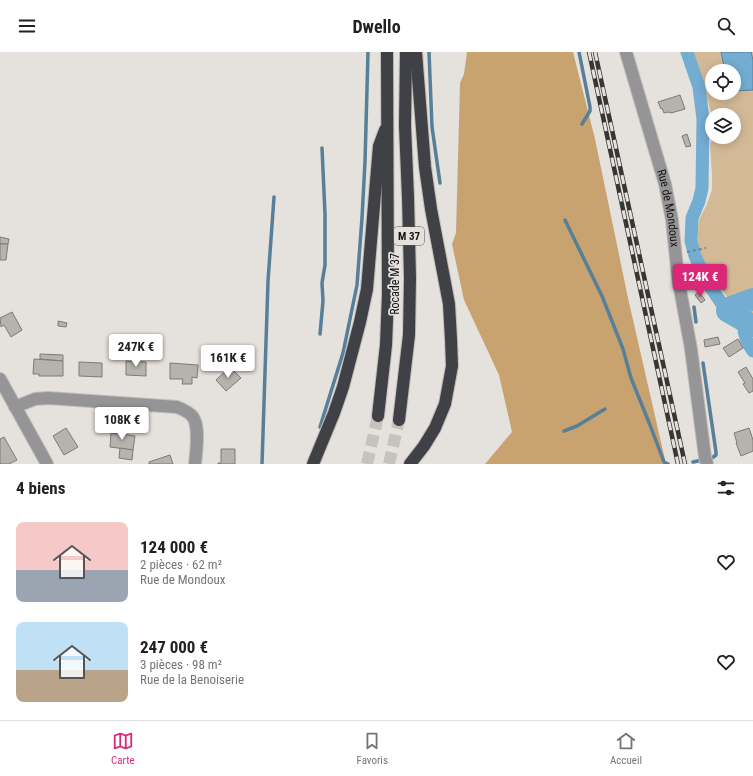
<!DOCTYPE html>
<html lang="fr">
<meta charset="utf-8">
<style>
body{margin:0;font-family:"Roboto Condensed",sans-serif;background:#f6f6f6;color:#202124;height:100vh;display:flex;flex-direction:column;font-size:15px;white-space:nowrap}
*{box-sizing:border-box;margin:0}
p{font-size:13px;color:#757577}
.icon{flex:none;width:22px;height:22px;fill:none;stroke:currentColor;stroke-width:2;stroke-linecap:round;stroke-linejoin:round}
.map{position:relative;height:412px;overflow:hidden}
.details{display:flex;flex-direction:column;background:#fff;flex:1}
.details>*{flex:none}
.fabs{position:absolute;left:705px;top:12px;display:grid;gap:8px}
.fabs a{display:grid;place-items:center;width:36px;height:36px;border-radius:50%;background:#fff;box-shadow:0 2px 10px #0003;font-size:20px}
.price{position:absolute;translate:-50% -34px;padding:0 9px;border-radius:4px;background:#fff;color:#222;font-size:13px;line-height:26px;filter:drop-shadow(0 1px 2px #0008)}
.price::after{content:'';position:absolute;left:50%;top:24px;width:12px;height:9px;margin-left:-6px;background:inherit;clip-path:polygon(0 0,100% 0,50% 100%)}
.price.active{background:#db2777;color:#fff}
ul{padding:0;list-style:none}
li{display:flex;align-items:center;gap:12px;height:100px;padding:0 16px}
li span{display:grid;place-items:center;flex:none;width:112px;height:80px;border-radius:8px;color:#555}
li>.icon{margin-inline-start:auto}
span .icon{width:48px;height:48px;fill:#fffc;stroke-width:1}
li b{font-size:17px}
h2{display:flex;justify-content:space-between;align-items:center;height:48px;padding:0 16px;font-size:17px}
header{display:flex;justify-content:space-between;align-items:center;height:52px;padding:0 16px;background:#fff;font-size:18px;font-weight:700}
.dock{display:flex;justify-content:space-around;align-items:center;height:56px;border-top:1px solid #e0e0e0;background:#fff;font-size:11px;color:#757577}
.dock a{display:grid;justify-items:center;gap:2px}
.dock .active{color:#db2777}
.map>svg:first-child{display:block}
.green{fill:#d3b996;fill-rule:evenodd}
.forest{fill:#c8a370}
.water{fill:#73add1;stroke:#577f98}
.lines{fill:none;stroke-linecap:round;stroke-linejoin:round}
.stream{stroke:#577f98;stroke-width:3.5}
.canal{stroke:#73add1;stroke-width:13}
.river{stroke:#73add1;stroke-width:22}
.building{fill:#b6b2ae;stroke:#7e7a76}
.highway-tunnel{stroke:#c6c2be;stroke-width:12;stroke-dasharray:12 6;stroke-linecap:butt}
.minor-casing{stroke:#c0bcb8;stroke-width:14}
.highway-casing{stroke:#c0bcb8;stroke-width:14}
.path{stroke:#817f7b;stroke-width:2;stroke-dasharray:3 3;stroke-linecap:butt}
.minor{stroke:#959598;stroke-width:12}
.highway{stroke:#404146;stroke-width:12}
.rail-casing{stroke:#373634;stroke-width:4.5}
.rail{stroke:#e5e1dc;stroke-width:3;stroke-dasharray:9;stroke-linecap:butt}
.labels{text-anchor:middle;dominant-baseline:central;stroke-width:3.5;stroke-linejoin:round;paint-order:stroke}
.shield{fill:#e5e1dc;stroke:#54524f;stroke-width:1}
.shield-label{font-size:11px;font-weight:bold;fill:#161513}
.street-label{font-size:12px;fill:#161513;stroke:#e5e1dc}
</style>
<header><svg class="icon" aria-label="menu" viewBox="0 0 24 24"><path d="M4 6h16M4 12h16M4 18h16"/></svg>Dwello<svg class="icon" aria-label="search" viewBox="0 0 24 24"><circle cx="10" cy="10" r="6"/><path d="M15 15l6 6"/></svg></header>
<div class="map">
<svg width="753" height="412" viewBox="0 0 753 412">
<rect width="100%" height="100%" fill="#e5e1dc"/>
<path class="green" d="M693,0H753V266L749,264L733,252L724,241L703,208L698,191V178L699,168L707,152L712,138V123L710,93L713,85H734V63H712V64L697,9ZM712,19H734V41H712Z"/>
<path class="forest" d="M467,0H573L595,87L628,246L666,412H485L512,380L499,323L464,248L452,192L456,181L460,31L464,22Z"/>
<path class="water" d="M721,0H751L753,8V38L734,39V19H725Z"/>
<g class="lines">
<g class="stream">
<path d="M429,0L432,75L440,131"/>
<path d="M579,0L590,55V59L582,72"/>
<path d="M565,168L602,244L623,297L631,326L650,373L664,410L668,412"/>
<path d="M689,232L695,204"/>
<path d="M694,255L696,270"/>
<path d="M320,282L323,249L322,231L325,213V162L322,96"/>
<path d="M703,311L716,400V403L712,406"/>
<path d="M320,375L343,301L357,233L362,166L365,110L368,0"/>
<path d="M564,379L577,374L605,357"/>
<path d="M693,410L702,408"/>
<path d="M262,412L268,229L274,145"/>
</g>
<g class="canal">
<path d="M687,0L699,35L703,67L702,136L699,149L692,166L691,189L695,204L707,230L727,259"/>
<path d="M744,270C743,281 746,290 753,299"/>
</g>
<path class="river" d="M753,247L731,255L727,259L753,274"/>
</g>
<g class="building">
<path d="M680,43L685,57L671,61L668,60L664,61L662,56L661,57L658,50Z"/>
<path d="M687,82L691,94L686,95L682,84Z"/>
<path d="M0,185L9,187L8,192H0Z"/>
<path d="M0,192H8L6,208H0Z"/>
<path d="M699,240L705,248L701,251L695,243Z"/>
<path d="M12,260L22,278L11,285L4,273L1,275L0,266Z"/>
<path d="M58,269L67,271L66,275L58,274Z"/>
<path d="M718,285L720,292L705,295L704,288Z"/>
<path d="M738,287L743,296L729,305L723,296Z"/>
<path d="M40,302L63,303V309L40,307Z"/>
<path d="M34,307L63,309V324H39V322H33Z"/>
<path d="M126,309L146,310V324L126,323Z"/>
<path d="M79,310L102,311V325L79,324Z"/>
<path d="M170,311L198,313L197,326L192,325V332H182L183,327H170Z"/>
<path d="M230,315L241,326L226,339L216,328Z"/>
<path d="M746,315L753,327V339L749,341L743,332L745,331L738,320Z"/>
<path d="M100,367H105V379L99,378Z"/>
<path d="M66,376L78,395L64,403L53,384Z"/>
<path d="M749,376L753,388V399L741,404L736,391H737L734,381Z"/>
<path d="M111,381L135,384L133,398L110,395Z"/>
<path d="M4,385L17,408L9,412H0V387Z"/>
<path d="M120,396L133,398L132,408L119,406Z"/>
<path d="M221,397H235V412H218V411H221Z"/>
<path d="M170,403L173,412H149V410Z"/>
</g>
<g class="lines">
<g class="highway-tunnel">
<path d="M367,412L378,364"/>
<path d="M389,412L399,368"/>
</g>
<g class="minor-casing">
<g id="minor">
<path id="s1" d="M626,0L665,132L672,168L678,226L691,297L705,405L707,412"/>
<path d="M0,327L47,412"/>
<path d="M15,355L35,347L48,346L177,355C182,357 190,361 193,365C200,376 196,400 195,412"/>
</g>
</g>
<g class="highway-casing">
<g id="highway">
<path d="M378,364L386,293L388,242L387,0"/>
<path d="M399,368L409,283L410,226L408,145L405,74L406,0"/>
<path d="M313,412L334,361L343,335L360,270L367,237L379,94L385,78"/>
<path d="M410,412L424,394L435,376L445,352L452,314L451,287L449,252L431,157L425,115L416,0"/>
</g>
</g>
<path class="path" d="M687,200L706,196"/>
<use href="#minor" class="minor"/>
<use href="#highway" class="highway"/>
<g class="rail-casing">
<g id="rail">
<path d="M589,0L678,412"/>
<path d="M595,0L685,412"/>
</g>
</g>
<use href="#rail" class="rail"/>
</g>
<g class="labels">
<rect class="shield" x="394" y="175" width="30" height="18" rx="3"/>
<g class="shield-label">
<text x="409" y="184">M 37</text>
</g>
<g class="street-label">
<text stroke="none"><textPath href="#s1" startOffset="162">Rue de Mondoux</textPath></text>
<text transform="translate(395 232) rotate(-90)">Rocade M 37</text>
</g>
</g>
</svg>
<div class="fabs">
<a><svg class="icon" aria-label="locate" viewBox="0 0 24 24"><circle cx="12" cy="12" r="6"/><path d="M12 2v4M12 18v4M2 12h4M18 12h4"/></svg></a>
<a><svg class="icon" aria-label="layers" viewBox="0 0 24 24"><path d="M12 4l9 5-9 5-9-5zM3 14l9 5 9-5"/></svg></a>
</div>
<b class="price active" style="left:700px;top:246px">124K €</b>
<b class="price" style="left:136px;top:316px">247K €</b>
<b class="price" style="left:228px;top:327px">161K €</b>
<b class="price" style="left:122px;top:389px">108K €</b>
</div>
<section class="details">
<h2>4 biens<svg class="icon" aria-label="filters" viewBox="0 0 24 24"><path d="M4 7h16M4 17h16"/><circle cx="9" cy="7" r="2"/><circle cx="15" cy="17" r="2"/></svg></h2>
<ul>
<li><span style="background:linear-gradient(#f6c9c9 60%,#9aa5b1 0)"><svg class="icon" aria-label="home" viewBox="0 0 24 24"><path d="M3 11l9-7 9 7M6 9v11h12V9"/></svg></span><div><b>124 000 €</b><p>2 pièces · 62 m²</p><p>Rue de Mondoux</p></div><svg class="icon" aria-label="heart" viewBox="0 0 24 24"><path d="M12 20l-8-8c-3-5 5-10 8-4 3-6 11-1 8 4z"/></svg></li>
<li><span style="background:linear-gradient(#bfe0f5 60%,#b9a48a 0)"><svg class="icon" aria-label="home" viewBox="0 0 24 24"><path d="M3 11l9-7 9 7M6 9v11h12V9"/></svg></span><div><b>247 000 €</b><p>3 pièces · 98 m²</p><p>Rue de la Benoiserie</p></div><svg class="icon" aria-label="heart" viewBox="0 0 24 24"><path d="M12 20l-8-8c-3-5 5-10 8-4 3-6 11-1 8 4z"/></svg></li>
</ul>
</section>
<nav class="dock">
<a class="active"><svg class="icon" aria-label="map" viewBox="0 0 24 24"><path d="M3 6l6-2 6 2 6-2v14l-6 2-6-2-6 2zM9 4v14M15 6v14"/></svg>Carte</a>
<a><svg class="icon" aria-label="saved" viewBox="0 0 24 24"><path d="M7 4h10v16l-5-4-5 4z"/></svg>Favoris</a>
<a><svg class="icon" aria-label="home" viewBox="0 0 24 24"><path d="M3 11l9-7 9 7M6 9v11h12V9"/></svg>Accueil</a>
</nav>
